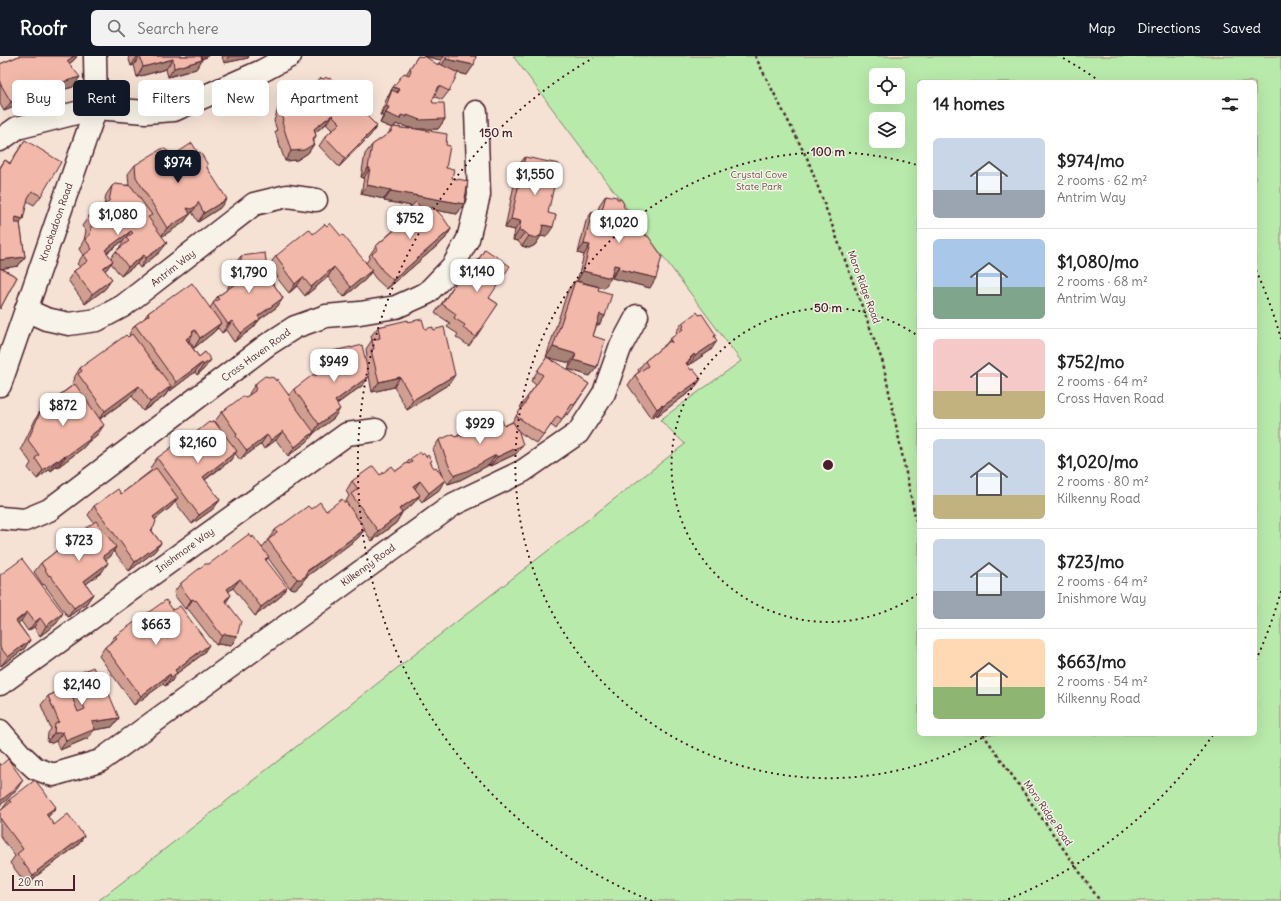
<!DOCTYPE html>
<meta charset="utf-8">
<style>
body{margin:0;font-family:Delius,sans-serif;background:#f2f2f2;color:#222;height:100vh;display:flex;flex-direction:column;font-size:15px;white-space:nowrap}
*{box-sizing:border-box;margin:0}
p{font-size:13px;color:#767676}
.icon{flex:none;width:22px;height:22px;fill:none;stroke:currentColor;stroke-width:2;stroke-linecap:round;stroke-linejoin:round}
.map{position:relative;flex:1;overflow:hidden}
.drawer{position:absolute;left:917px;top:24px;width:340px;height:656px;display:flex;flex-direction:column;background:#fff;border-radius:6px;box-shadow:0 4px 16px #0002}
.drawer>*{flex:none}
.banner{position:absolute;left:12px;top:24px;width:380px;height:36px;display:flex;gap:8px}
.fabs{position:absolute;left:869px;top:12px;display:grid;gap:8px}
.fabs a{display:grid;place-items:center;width:36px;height:36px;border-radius:6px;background:#fff;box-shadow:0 4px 16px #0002;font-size:20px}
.scale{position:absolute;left:12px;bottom:10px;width:63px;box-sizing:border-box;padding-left:4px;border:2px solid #4a1f2b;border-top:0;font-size:11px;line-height:14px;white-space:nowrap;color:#4a1f2b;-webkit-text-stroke:3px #f7f3e8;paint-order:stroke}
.price{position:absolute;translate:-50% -34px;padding:0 9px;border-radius:8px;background:#fff;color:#222;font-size:13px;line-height:26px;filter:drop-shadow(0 1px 2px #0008)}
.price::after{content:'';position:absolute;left:50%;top:24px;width:12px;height:9px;margin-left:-6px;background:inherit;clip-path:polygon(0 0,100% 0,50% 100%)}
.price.active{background:#111827;color:#fff}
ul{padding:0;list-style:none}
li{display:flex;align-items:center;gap:12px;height:100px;padding:0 16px}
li+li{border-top:1px solid #e0e0e0}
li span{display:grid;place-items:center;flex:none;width:112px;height:80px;border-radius:6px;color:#555}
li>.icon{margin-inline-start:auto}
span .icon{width:48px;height:48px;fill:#fffc;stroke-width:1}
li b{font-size:17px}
h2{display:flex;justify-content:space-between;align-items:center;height:48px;padding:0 16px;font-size:17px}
.pill{padding:0 14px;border-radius:6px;background:#fff;box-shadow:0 4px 16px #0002;font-size:14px;line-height:36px}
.pill.active{background:#111827;color:#fff}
header{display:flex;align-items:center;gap:24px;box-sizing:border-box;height:56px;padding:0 20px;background:#111827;color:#fff}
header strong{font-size:19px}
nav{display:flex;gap:22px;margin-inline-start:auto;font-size:14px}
.search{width:280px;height:36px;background:#f2f2f2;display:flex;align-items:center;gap:10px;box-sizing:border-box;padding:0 14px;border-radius:6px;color:#767676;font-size:15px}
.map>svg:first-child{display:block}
.green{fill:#b8eaab;stroke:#81846b;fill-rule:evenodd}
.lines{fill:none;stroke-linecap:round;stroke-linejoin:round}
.minor-casing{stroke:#4a1f2b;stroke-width:25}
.path{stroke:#4a1f2b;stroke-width:2.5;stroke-dasharray:3 3;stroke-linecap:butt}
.minor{stroke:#f7f3e8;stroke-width:22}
.wall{fill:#d09f92;stroke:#4a1f2b;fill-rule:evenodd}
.shaded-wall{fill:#a98277;stroke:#4a1f2b}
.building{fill:#f2b9aa;stroke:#4a1f2b}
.ring{fill:none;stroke:#4a1f2b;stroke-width:2;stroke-dasharray:2 4}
.labels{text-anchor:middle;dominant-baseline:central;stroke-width:3;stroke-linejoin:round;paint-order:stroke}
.park-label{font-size:10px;fill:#66524b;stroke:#f7f3e8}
.street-label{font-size:10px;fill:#4a1f2b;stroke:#f7f3e8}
.centre{fill:#4a1f2b;stroke:#f7f3e8;stroke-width:2}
.ring-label{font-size:12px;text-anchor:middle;font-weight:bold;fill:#4a1f2b;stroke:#f7f3e8;stroke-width:3;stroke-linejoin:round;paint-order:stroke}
</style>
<header>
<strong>Roofr</strong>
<div class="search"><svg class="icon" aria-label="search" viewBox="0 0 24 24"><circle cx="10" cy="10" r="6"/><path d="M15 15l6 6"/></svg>Search here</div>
<nav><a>Map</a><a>Directions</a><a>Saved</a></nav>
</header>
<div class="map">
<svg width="1281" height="845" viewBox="0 0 1281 845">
<rect width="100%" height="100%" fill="#f6e2d5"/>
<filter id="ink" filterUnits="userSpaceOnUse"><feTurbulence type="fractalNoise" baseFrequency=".025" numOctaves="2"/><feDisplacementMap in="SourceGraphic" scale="8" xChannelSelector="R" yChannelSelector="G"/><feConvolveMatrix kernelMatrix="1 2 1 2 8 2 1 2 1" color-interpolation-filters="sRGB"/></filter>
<g filter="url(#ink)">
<path class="green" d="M513,0H1281V845H98L685,388L660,364L741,305ZM876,19H898V41H876ZM919,26H1255V678H919ZM876,63H898V85H876Z"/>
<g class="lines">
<g class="minor-casing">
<g id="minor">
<path d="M0,84L17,72L96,52L146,56L174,54L262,15L290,0"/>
<path d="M26,254L46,263L69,268L97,264L123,250L254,148L287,140L316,144"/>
<path d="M0,329L96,52L95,0"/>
<path d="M0,462L25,464L49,454L267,289L295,271L326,260L360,257L396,251L427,237L453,210L468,183L479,139L476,56"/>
<path d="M0,628L347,378L376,374"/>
<path d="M0,675L20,698L35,712L53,719L100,705L454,448L523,415L578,377L604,337L620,292L637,260"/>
</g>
</g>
<g class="path">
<path d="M755,0L808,104L883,307L919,479"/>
<path d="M983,678L1100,845"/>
</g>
<use href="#minor" class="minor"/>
</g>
<g class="wall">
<path d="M19,0H77L74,4L69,8L73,31L43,39L4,55L0,48V8Z"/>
<path d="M128,0H208L207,1L202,3L196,13L168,21L166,13L137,21L134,9L131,10Z"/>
<path d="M222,0H249L248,2L224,7Z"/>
<path d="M418,0L437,9H440L441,4L423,0H476L467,19L455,16L449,35L442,44L434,40L432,45L433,47L445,63L438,73H417L446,89V112L452,122L464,148L457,158L435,154L451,173L445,183L387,233L376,223L371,216L365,224L344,241L328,221L305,240L297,230L289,237L277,222L278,221L269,209L276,200L327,170L341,180L366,207L370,201L369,200L376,190L395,173L393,170L399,161L412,150L384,145V143L361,138L364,122L361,121L365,98L372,89L388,78L392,72L380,67L383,60L380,59L386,44L388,41H387L406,18ZM396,68L400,70L401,69L410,72L409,73L394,71ZM420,151L430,153L425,157Z"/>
<path d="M313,29L363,56L370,80L339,111L319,90L325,81L332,74L326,68L315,76L316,80L314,84V88L308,97L297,104L285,105L275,76L277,74L274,65L279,49L286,40L310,33Z"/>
<path d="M25,84L41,140L34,149L27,145L23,163L20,167L25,201L18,210L1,212L17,221L0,253V111L5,104L10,107Z"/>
<path d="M198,97L207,111L220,152L198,166L192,156L183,167L162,180L160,196L140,212L137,208L121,220L111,207L105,215L112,223L105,233L85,248L68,224L74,215L80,211L77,208L83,199L79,193L84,184L86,175L82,170L89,160L104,150L106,139L112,130L129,129L128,118L135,109L174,99ZM124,184L120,191L116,195L111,202L107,197Z"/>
<path d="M525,101L548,157L546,181L541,180L535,189L529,192L522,190L518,185L513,184L515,174L505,172L518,110Z"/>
<path d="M606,139L617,143L623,150L629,169L633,173L650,232L612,222V220H611L604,232L577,225L584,199L578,197L586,165L592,156L597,157L600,148Z"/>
<path d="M485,193L489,242L498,248L469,290L456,281L458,278L447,271L450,267L435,257L459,222L461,223L469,219Z"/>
<path d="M241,200L268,220L283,242L277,251L260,263L253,272L234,286L226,274L222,277L218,272L214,276L194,292L189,284L188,285L199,301L205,296L204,313L197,319L195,316L170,335L169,334L165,340L143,355L132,340L100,363L98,378L88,386L83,392L58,411L57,410L51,415L50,413L37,423L28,412L31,407L21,393L36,362L42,352L73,329L72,327L75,323L74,322L80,312L130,280L129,278L135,269L144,263L148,257L174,240L210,252L217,241L228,233V231L233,224L232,217L234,213V209Z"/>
<path d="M575,225L598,234L605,260L599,269L597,268L593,280L597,311L590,320L568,313L570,307L548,301L589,328L568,359L566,358L556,373L551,369L537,388L518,375L516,398L490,410L489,409L460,424L448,428L442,420L433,393L439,384L455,381L457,380L461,375L493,368L504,370L512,366L522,352L520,351L536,329L531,325L547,301H546L568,234Z"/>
<path d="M408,266L425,273L449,328L407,354L394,331L372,336L369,320L363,329L337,348L334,362L314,377L308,385L288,400L276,384L264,393L261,388L240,404L235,397L230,405L205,424L220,444L213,453L192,468L175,446L171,451L155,463L152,475L161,487L154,496L129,515L114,495L110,501L106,503L102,516L86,528L93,538L86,548L68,561L44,528L43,529L34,516L41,507L55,496L58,492L94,467L88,459L94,450L121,438L152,414L150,412L157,402L185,385L224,378L215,365L222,356L249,339L250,336L256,327L276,325L289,339L294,333L315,320L328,311L326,305L333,295L351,292L365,303L367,300L366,293L372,284L371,280L378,271Z"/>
<path d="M682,267L716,279L715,281L711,294L689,309L688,308L687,309L694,333L657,360L656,358L651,362L628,329L635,319L639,316L638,314L645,305L666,288L670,283L677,278L676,276Z"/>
<path d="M422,399L431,407L439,434L422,446L418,441L413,448L402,456L396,467L372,485L364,474L358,482L306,521L300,529L295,533L290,532L268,502L266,504L280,541L255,560L233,532L229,535L226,546L237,580L231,590L218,588L216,589L189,554H188L187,552L185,553L175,540L174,536L181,527L209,508L252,482L262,492L275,474L311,453L326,455L345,447L349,440L346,435L352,425L396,415L407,407L410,403Z"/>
<path d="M0,519L57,567L40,580L34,571L28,575L21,565L18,567L30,584L24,593L1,610L0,609Z"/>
<path d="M115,580L203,598L176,618L171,626L165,630L163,628L134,649L99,600L105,591L109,588Z"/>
<path d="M71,621L97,626L119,662L112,671L94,674L88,682L60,694L56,685L52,687L47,686L48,677L51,673L41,649L48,640L65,632L64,630Z"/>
<path d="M9,744L56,751L48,761L54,769L84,780L78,789L35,821L32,826L27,829L10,807L15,800L0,780V755L3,752Z"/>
</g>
<g class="shaded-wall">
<path d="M74,0H77L74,4L60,14L67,5Z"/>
<path d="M140,0L134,9L131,10L137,1Z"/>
<path d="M197,0H208L207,1L193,5Z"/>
<path d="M229,0H249L248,2L224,7Z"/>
<path d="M423,0H444L441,4Z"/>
<path d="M173,3L166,13L137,21L143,11Z"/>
<path d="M446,3L474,9L467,19L440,12Z"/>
<path d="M202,4L196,13L168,21L174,12Z"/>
<path d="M80,21L73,31L43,39L4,55L11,46L49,30Z"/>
<path d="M393,31L399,33L393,43L392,34L388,41H387Z"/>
<path d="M386,50L389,51L383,60L380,59Z"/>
<path d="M386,57L407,59L445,63L438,73H413L401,69L400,70L396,68L393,72V71L392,72L380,67Z"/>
<path d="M332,59L326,68L308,82L314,73Z"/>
<path d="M377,70L370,80L339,111L345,102Z"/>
<path d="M314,88L308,97L297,104L285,105L291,95Z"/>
<path d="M368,112H370L364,122L361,121Z"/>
<path d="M367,129L391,134L384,143L361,138Z"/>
<path d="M391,135L464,148L457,158L384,145Z"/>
<path d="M227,143L220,152L198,166L204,157Z"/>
<path d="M197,150L183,167L160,182L167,172L187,152Z"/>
<path d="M16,161L23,163L17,172L9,170Z"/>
<path d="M511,163L521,165L515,174L505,172Z"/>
<path d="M543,169L553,171L546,181L541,180L535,189L529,192L522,190L529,180Z"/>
<path d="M451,173L445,183L387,233L393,224Z"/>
<path d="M519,174L525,176L518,185L513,184Z"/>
<path d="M131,175L124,184L98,203L105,194Z"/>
<path d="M167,187L160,196L140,212L146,202Z"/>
<path d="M584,188L590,189L584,199L578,197Z"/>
<path d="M144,199L137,208L121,220L128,211Z"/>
<path d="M25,201L18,210L0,213V204Z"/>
<path d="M113,205L106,214L97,222L103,212Z"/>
<path d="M614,209L619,210L612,220L607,219Z"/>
<path d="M334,211L328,221L305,240L311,231Z"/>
<path d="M618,213L656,222L650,232L612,222Z"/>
<path d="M372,214L365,224L344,241L351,231Z"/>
<path d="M583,215L611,222L604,232L577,225Z"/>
<path d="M303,221L297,230L289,237L295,228Z"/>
<path d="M112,223L105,233L85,248L92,238Z"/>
<path d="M283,242L277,251L260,263L253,272L234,286L241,277L258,260Z"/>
<path d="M600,258L605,260L599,269L593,268Z"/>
<path d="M232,265L226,274L222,277L228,268Z"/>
<path d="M221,267L214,276L194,292L200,282Z"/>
<path d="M195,274L191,279L193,278L187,287L180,292L192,276Z"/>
<path d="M717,285L711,294L689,309L695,300Z"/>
<path d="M553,291L576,298L570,307L546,301Z"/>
<path d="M694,298L684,313L679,316L690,302Z"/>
<path d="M211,304L204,313L197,319L203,309Z"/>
<path d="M574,304L597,311L590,320L568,313Z"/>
<path d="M202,307L195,316L170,335L176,326Z"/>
<path d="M455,319L449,328L407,354L413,344Z"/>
<path d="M369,320L363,329L328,354L335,345Z"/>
<path d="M400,321L394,331L372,336L379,326Z"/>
<path d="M701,323L694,333L657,360L663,350Z"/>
<path d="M139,330L132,340L98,364L105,355Z"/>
<path d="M171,330L165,340L143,355L150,346Z"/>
<path d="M662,349L656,358L651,362L657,353Z"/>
<path d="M340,353L334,362L314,377L308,385L288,400L295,391L313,377L319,368Z"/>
<path d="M104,369L98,378L88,386L83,392L58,411L65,401L89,381Z"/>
<path d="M283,375L276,384L264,393L271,384Z"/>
<path d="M267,379L261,388L240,404L247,395Z"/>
<path d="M523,389L516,398L490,410L497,401Z"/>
<path d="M237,395L230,405L196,430L203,421Z"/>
<path d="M496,399L489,409L460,424L448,428L455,419Z"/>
<path d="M64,400L57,410L51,415L58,405Z"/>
<path d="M57,404L50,413L37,423L43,414Z"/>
<path d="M445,424L439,434L422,446L429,437Z"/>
<path d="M420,425L414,434L413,430Z"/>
<path d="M420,439L413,448L393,463L399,453Z"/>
<path d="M178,442L171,451L147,470L153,461Z"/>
<path d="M220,444L213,453L192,468L199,459Z"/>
<path d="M402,457L396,467L372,485L378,475Z"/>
<path d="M365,473L358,482L306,521L300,529L295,533L290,532L297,523Z"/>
<path d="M161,487L154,496L129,515L135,506Z"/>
<path d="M116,491L110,501L97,510L103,500Z"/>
<path d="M108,507L102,516L77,535L84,525Z"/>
<path d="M240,523L233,532L220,542L227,533Z"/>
<path d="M287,531L280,541L255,560L261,551Z"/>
<path d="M93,538L86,548L68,561L74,552Z"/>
<path d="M231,539L225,548V544Z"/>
<path d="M193,543L187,552L185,553L191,544Z"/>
<path d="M27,556L21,565L9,574L16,565Z"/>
<path d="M63,557L57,567L40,580L46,570Z"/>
<path d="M40,562L34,571L28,575L35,566Z"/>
<path d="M225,578L237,580L231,590L218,588L216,589L222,580Z"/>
<path d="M30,584L24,593L1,610L8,601Z"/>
<path d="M209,589L203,598L176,618L171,626L165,630L175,614Z"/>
<path d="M170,618L163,628L134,649L141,640Z"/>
<path d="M119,662L112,671L94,674L88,682L60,694L66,685L92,666Z"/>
<path d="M63,676L56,685L52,687L47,686L54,677Z"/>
<path d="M23,724L17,733L6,745L0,749V745Z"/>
<path d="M56,751L49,760L39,768L46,758Z"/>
<path d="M84,780L78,789L35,821L32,826L27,829L37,815Z"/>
</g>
<g class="building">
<path d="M19,0H74L67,5L80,21L49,30L11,46L0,27V8Z"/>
<path d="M140,0H201L202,4L174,12L173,3L143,11Z"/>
<path d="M418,0L426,1L438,9V7L458,17L449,35L439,30L432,45L433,47H444L445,63L420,64L407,59V61L401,59L400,63L386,57L389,51L386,50L392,34L398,37L399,33L393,31L404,17L409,19L411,14L410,12Z"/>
<path d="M447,0H476L474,9L446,3Z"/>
<path d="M326,21L328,23L330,22L364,55L363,56L377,70L345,102L325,81L340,67L332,59L314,73L316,80L313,82L314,88L304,94L291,95L282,66L283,65L281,56L286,40L292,35L312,32L314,31L313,29L321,22L324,23Z"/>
<path d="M393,71L410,73V72L447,78L446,89L450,90L446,112L454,113L452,122L468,125L464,148L391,135V134L367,129L370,112H368L372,89L392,75Z"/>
<path d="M25,84L61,106L41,140L32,135L28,142L23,163L16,161L15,167H20L25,201L0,204V112L5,104L10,108Z"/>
<path d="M192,87L198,97L200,96L208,109L206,110L227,143L204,157L198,146L197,150L191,153L187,152L190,158L167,172L136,121L135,109L163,92L174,99Z"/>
<path d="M525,101L559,108L548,157L556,159L553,171L543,169L541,179L536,182L529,180L525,176L519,174L521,165L511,163Z"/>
<path d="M115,128L131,130L152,159L148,161L167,187L146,202L144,199L128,211L116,195L129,185L126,182L133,177L131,175L105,194L113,205L103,212L112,223L92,238L74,215L88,205L84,199L92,193L85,183L90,179L92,166L89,160L109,145L112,130Z"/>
<path d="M606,139L617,141V143H621L624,148L623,150L631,159L629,169L633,170V173L636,172L644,176L646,180H648L662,200L656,222L618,213L619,210L614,209L611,222L583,215L590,189L584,188L592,156L601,158Z"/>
<path d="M416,146L425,157L433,151L443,161L451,173L393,224L382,214L372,198L378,193L376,190L404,166L399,161Z"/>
<path d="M330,167L341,180L343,179L372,214L351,231L334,211L311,231L303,221L295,228L284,213L285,212L276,200L309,173L313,178L325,168L327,170Z"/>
<path d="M485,193L510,210L489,242L498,248L476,281L463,272L465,269L454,262L456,258L442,248L459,222L461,223L466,217L469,219Z"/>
<path d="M265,197L268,220L283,242L258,260L260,263L241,277L232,265L228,268L213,247L219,243L217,241L235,228V221L240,217L238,207H241V200Z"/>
<path d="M0,212L17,221L0,253Z"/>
<path d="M575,225L599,231L598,234L612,238L605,260L600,258L593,280L605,284L597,311L574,304L576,298L553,291Z"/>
<path d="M192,227L221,267L200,282L195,274L192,276L193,278L186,283L199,301L205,296L211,304L203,309L202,307L176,326L135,269L149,259L148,257L173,239L174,240Z"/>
<path d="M697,256L699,259L702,258L716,279L714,280L717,285L695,300L694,298L690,302L691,303L686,307L691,314L693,313L701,323L663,350L662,349L657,353L635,319L648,310L645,305L670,285L672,287L670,283L683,273L682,272L684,270L682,267Z"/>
<path d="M422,263L425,273L433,271V274L444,271L455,319L413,344L400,321L379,326L371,294L374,293L372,284L380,282L378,271L408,264V266Z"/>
<path d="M132,278L171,330L150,346L139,330L105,355L78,318L82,315L80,312L126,279L128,281Z"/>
<path d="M362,289L369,320L335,345L340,353L319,368L294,333L314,318L315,320L335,305L333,295L351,291V292Z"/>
<path d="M547,301L554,306L555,305L589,328L574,349L572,348L562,363L557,360L544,379L516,360L528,343L527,342L543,319L537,315Z"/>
<path d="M265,320L274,322L276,325L277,323L290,341L289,342L314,376L295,391L283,375L271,384L267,379L247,395L236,380L237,378L222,356L243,340L246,341L255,335L256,327Z"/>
<path d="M75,328L104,369L89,381L90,383L65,401L64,400L58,405L57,404L43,414L35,402L39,399L28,384L42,352Z"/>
<path d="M502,364L504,370L513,366L519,376L523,389L497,401L496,399L467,415L455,419L449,410L439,384L453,378L455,381L461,379L462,381L464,380L461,375L482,365L485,370L492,367L493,368Z"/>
<path d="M214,365L237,395L203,421L220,444L199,459L157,402L183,383L185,385L209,366L210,367Z"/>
<path d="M420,396L422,399L424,397L426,401L428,399L432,405L430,406L434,412L436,411L445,424L429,437L420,425L413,430L420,439L399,453L402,457L378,475L351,438L358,433L352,425L373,410L380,419L392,410L396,415L407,407L409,408L412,406L410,403Z"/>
<path d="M156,412L178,442L153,461L156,465L154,471L151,474L161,487L135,506L94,450L118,433L121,438Z"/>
<path d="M342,443L345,447L346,446L365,473L307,515L306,520L301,523H297L268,484L277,477L275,474L308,450L311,453L320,446L326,455Z"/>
<path d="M96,465L116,491L103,500L108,507L84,525L93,538L74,552L50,519L49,520L41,507L59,493L58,492Z"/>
<path d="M249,478L252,482L253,480L269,501L265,503L287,531L261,551L240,523L227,533L231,539L225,544L241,565L237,580L225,578L222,580L196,544L195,545L193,543L191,544L181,531V527L205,508H209Z"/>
<path d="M22,503L63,557L46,570L40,562L35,566L27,556L16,565L30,584L8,601L0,591V519Z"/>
<path d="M166,544L173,554L180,550L209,589L175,614L177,617L171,621L170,618L141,640L105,591L117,582L115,580Z"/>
<path d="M93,611L99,624H96L98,628L104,626L119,662L92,666L95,673L66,685L63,676L59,677H54L55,668L59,666L48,640L68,631L78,656L85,653L71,621Z"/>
<path d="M8,703L23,724L13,735L0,745V707L1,709Z"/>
<path d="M35,724L56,751L46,758L54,769L68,758L84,780L37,815L38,816L33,820L17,798L23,793L0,762V755L11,746L9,744Z"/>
</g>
</g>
<g class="ring">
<path d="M918 538A157 157 0 1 1 918 280"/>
<path d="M987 679A313 313 0 1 1 917 109"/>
<path d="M1281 535A470 470 0 0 1 1256 604M1213 679A470 470 0 0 1 1004 845M652 845A470 470 0 0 1 593 2M1063 2A470 470 0 0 1 1098 24M1256 214A470 470 0 0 1 1281 283"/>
</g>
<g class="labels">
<g class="park-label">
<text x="759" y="118">Crystal Cove<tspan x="759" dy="12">State Park</tspan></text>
</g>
<g class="street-label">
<text transform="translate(56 166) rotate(-71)">Knockadoon Road</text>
<text transform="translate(173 212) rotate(-38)">Antrim Way</text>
<text transform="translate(864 231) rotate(70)">Moro Ridge Road</text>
<text transform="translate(256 299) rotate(-36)">Cross Haven Road</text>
<text transform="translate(185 494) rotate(-36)">Inishmore Way</text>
<text transform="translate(368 509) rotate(-36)">Kilkenny Road</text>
<text transform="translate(1048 757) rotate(55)">Moro Ridge Road</text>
</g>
</g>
<circle cx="828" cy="409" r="6" class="centre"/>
<g class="ring-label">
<text x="496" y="81">150 m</text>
<text x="828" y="100">100 m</text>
<text x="828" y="256">50 m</text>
</g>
</svg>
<div class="fabs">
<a><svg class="icon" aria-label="locate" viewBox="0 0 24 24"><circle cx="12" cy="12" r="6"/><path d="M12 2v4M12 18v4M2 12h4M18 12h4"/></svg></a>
<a><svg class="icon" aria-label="layers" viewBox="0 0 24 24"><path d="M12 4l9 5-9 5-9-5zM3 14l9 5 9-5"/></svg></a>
</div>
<div class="scale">20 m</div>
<b class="price active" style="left:178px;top:128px">$974</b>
<b class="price" style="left:535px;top:140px">$1,550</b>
<b class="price" style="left:118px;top:180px">$1,080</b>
<b class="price" style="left:410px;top:184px">$752</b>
<b class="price" style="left:619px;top:188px">$1,020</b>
<b class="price" style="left:477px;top:237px">$1,140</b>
<b class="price" style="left:249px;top:238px">$1,790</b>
<b class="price" style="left:334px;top:327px">$949</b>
<b class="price" style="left:63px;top:371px">$872</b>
<b class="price" style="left:480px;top:389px">$929</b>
<b class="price" style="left:198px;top:408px">$2,160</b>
<b class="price" style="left:79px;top:506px">$723</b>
<b class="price" style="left:156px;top:590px">$663</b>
<b class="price" style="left:82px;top:650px">$2,140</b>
<div class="banner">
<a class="pill">Buy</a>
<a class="pill active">Rent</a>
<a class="pill">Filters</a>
<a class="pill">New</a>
<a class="pill">Apartment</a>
</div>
<section class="drawer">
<h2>14 homes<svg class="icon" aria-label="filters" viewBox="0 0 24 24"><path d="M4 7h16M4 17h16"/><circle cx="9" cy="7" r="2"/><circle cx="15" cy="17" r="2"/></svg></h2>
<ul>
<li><span style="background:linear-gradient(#c9d6e8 65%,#9aa5b1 0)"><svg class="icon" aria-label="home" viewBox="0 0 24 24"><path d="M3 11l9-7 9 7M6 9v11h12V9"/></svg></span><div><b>$974/mo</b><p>2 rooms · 62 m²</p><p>Antrim Way</p></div></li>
<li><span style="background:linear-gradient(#a9c7e8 60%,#7fa58c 0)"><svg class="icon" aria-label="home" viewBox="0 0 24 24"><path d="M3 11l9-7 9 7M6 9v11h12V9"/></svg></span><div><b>$1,080/mo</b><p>2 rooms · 68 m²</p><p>Antrim Way</p></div></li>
<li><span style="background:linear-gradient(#f6c9c9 65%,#c2b280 0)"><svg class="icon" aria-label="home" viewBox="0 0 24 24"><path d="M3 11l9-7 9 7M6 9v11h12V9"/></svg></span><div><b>$752/mo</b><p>2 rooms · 64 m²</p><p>Cross Haven Road</p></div></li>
<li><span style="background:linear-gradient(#c9d6e8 70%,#c2b280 0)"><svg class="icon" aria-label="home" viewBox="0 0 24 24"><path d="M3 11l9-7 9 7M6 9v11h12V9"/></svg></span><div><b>$1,020/mo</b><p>2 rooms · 80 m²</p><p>Kilkenny Road</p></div></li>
<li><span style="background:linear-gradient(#c9d6e8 65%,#9aa5b1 0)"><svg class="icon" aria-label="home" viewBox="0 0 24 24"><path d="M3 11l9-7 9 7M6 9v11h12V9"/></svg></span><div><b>$723/mo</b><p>2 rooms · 64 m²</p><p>Inishmore Way</p></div></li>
<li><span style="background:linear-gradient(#ffd9b3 60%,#8fb573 0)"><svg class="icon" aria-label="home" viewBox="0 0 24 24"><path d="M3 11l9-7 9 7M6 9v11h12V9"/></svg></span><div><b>$663/mo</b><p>2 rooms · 54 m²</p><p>Kilkenny Road</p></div></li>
</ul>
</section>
</div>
